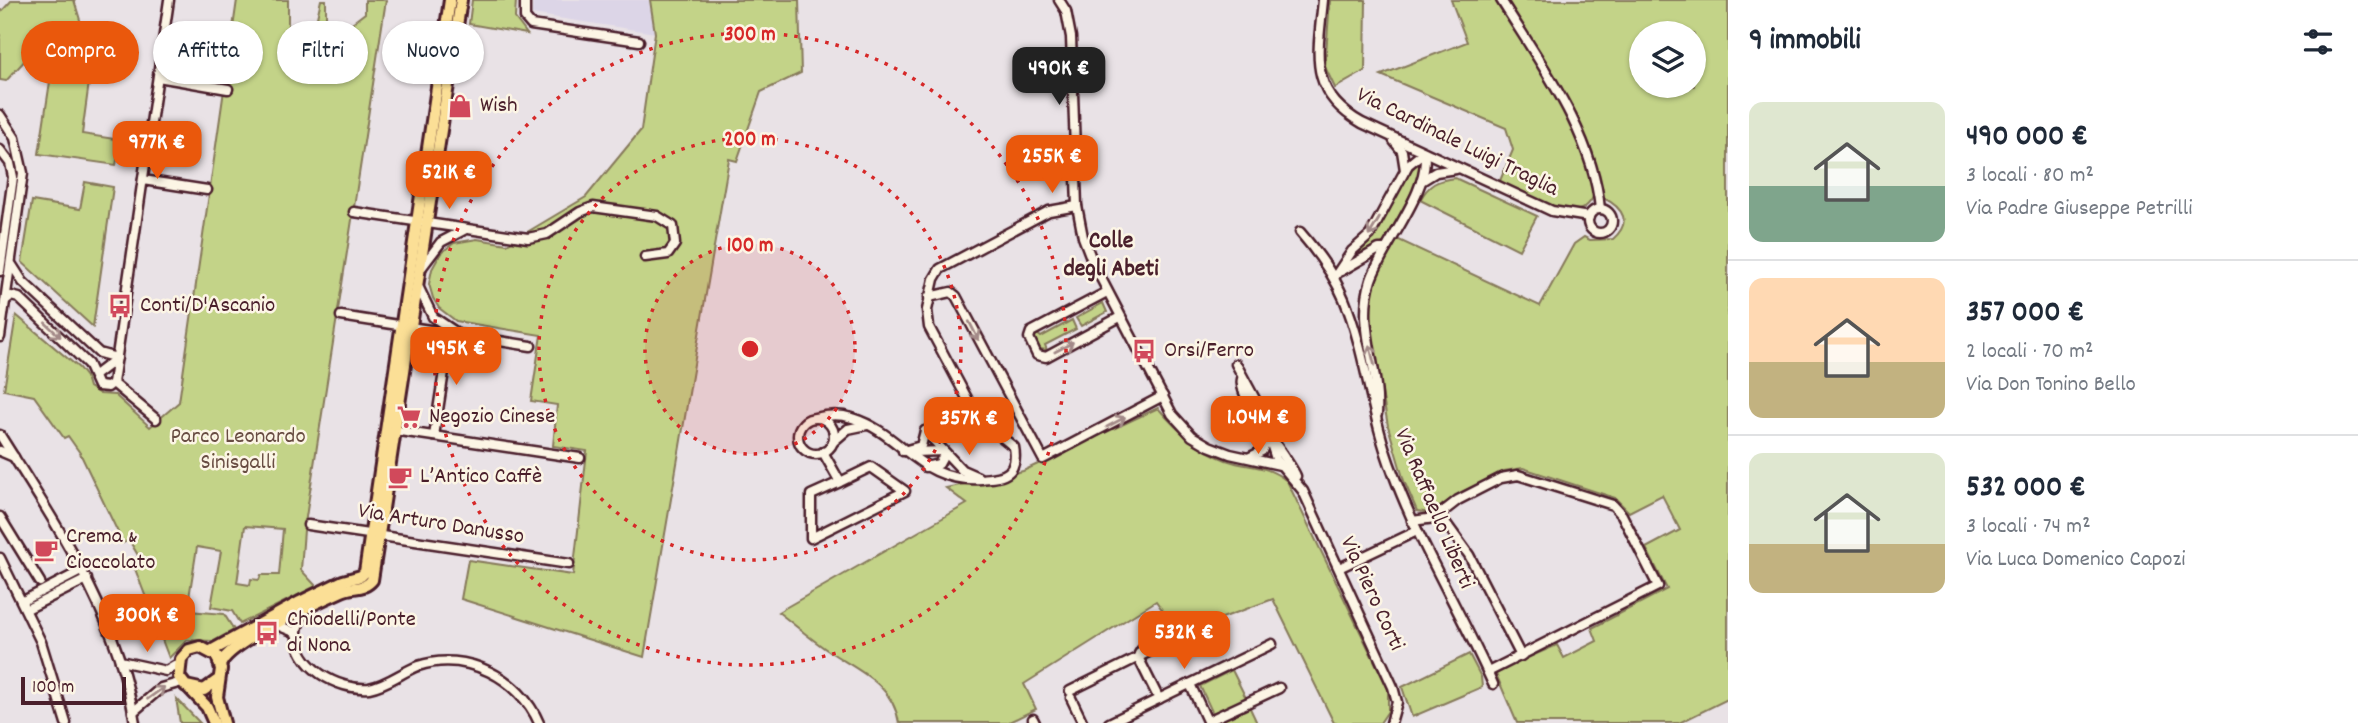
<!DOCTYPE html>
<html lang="it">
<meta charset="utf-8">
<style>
body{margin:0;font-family:Dekko,sans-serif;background:#f2f2f3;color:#1f2937;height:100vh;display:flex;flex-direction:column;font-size:26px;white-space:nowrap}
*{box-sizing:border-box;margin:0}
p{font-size:23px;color:#747a83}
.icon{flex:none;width:38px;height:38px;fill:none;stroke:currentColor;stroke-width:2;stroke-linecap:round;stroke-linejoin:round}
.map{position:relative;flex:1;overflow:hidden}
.sheet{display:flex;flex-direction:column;background:#fff;width:630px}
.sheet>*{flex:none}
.top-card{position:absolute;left:21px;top:21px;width:665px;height:63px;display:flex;gap:14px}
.controls{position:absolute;left:1629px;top:21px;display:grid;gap:14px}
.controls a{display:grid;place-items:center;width:77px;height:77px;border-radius:50%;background:#fff;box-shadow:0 2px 5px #0004;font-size:35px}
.scale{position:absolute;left:21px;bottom:18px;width:105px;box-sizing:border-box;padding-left:7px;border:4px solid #4a1f2b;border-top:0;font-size:19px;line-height:24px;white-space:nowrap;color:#4a1f2b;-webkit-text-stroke:5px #fcf5e5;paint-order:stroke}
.price{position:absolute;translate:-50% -60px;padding:0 16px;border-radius:14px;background:#ea580c;color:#fff;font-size:23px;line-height:46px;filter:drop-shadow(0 2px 4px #0008)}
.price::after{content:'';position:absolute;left:50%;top:42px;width:21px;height:16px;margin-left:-10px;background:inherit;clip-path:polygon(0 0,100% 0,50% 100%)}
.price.selected{background:#222;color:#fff}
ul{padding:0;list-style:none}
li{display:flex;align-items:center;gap:21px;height:175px;padding:0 21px}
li+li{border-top:2px solid #e0e1e3}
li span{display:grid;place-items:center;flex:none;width:196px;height:140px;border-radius:14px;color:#555}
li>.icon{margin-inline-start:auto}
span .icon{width:84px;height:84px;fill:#fffc;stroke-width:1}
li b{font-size:30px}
h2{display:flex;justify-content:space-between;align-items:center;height:84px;padding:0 21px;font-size:30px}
.chip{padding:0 24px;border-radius:32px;background:#fff;box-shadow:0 2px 5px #0004;font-size:24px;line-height:63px}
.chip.selected{background:#ea580c;color:#fff}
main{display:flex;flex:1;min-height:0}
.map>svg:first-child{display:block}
.built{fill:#dcd5e7}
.green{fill:#c3d388;stroke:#86795a;stroke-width:2;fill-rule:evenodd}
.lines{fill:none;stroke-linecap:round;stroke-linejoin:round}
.minor-casing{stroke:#4a1f2b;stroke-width:13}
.major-casing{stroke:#4a1f2b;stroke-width:16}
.minor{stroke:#fcf5e5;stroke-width:8}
.major{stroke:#fbdf96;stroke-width:10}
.oneway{stroke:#a38a88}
.ring{fill:none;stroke:#d62828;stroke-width:3.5;stroke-dasharray:3.5 7}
.labels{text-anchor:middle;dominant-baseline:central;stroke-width:5;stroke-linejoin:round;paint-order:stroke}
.poi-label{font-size:23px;fill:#4a1f2b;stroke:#fcf5e5;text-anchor:start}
.street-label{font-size:23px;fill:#4a1f2b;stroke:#fcf5e5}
.park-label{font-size:23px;fill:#684c42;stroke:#fcf5e5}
.neighbourhood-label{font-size:24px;font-weight:bold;fill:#4a1f2b;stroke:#fcf5e5}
.centre{fill:#d62828;stroke:#fcf5e5;stroke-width:3.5}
.ring-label{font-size:21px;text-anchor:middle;font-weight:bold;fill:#d62828;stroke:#fcf5e5;stroke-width:5;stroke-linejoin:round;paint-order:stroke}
</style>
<main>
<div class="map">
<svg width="1728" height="723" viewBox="0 0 1728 723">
<rect width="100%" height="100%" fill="#e9e2e6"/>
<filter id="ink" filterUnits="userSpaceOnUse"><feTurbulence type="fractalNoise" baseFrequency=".0143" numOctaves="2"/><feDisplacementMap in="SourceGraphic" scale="14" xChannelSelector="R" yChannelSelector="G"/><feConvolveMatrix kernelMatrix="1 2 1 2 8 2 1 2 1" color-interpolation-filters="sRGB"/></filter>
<g filter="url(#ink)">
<path class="built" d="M533,0H650L655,33L532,14Z"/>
<g class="green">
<path d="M12,0H74L92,60L82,134L121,140L116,165L39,154L51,75L29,56L6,81L0,80V13Z"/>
<path d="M237,0H288V31L303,33L306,43L312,42L316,30L344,29L365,13V0H386L304,530L301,570L316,586L240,624L232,611L211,607L221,551L197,547L188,604L179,600L189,611L224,614L234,630L214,641L187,640L169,658L132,561L139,557L129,540L123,543L80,453L68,436L64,438L34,396L4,390L16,315L79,368L86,377L89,387L100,394L115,395L150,427L179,402ZM245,526L283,529L279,575H261L259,580L251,579L250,585L237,583Z"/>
<path d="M321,0H326V20L329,24L316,22Z"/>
<path d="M472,0H516L515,18L527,34L469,24Z"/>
<path d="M650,0H799L801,73L761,92L737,161L729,159L644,657L461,599L468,560L573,575L587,451L553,446L557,405L531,401L541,335L456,321L439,308L433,298L429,284L432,269L441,253L454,243L477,239L507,244L586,197L641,130L655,33Z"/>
<path d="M1330,0H1366L1365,71L1335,88L1325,67Z"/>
<path d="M1451,0H1728V699L1679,723H1517L1495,672L1557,645L1564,658L1597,641L1592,628L1667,589L1646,548L1680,530L1662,495L1629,512L1615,498L1523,468L1504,471L1461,492L1431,513L1417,511L1404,481L1388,426L1368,314L1375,280L1397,239L1540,306L1574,244L1584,237L1590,240L1613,239C1637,218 1616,202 1594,194C1581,233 1523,194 1499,183L1513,150L1506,128L1381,75L1467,42ZM1642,33H1694V86H1642Z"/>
<path d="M1421,161L1423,171L1385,242L1360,255L1359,252C1389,229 1391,183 1421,161Z"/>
<path d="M1455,178L1537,216L1519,250L1420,200C1429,184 1437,180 1455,178Z"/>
<path d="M85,182L113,187L93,327L22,262L32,201L80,209Z"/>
<path d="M1103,303L1107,312L1081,326L1076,318Z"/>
<path d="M1072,320L1076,329L1045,345L1047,350L1040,349L1035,339L1036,333L1041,337Z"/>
<path d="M1158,408C1178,431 1197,449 1226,460C1251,469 1264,463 1287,481L1388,689V711L1380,723H1334L1273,599L1179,634L1156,601L1024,684L1036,709L1007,723H899C893,684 859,671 830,652C812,640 795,625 778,612L967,504L946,488L1023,471Z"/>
<path d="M1469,654L1481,677L1482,687L1412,717L1402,687Z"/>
<path d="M1232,670L1247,700L1214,716L1200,686Z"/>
<path d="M176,698L200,723H180Z"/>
<path d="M1249,706L1257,723H1218L1217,720Z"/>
</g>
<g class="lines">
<g class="minor-casing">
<g id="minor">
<path d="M525,0V18L531,25L639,41"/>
<path d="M1059,0L1066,11L1071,37L1077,206L1083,237L1093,263L1172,414L1192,436L1209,446L1230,454L1280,465"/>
<path d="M1323,0C1318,54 1307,92 1362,123L1552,211L1589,217"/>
<path d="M1501,0C1540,63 1593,133 1600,209"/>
<path d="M158,77L228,89"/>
<path d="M0,115L15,138L23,173L0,337"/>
<path d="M1394,141L1402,151L1405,170"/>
<path d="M0,150L10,163L13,177L0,271"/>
<path d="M143,180L207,190"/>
<path d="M1423,180L1436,172L1456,169"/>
<circle cx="1600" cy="221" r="12"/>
<path d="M354,212L528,238L547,234L580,212L593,207L657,216L673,226L675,244L668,254L645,257"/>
<path d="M1300,232C1318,253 1333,273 1344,299C1366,352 1371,417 1393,473C1420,546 1461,612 1493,684"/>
<path d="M12,265L23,282L99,353L117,358"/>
<path d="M422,267L441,242L466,229"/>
<path d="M1341,271L1379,249H1386"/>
<path d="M1334,278L1352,251L1370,235L1408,165L1424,152C1432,189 1383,244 1371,280C1356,326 1380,367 1377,414"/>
<path d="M418,286L433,317L454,331"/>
<path d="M1107,292L1031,332L1029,338L1037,355L1046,357L1120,317"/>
<path d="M929,297L951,292L956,296L1043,459L1163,396"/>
<path d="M6,300L11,296L19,298L88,364L98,386L108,387L113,383"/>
<path d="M341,316L531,346"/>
<path d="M1236,364L1255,399L1257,412"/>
<path d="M95,375L116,359"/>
<path d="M1242,379C1236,397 1287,455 1296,476"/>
<path d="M113,383L169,0"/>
<path d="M113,383L156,419"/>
<path d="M815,418C827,415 840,414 852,418C904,434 919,484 982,479C989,478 997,478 1004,475C1015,470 1016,458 1014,447L977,417L929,327L927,310L934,279L940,269L1049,211L1077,206"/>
<circle cx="816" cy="436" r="18"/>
<path d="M393,430L580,458"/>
<path d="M925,431L962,470L978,477"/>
<path d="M1267,431L1276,459L1303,491L1393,687L1397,702L1391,723"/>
<path d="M0,435C57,526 118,614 135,723"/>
<path d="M434,436L450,333"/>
<path d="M833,442L848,429L867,425"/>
<path d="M0,451L14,457"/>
<path d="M903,451L921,446L925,431"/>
<path d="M823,452L840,482L871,467L905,491L811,538V495L840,482"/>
<path d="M914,452L943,451"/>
<path d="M1250,457L1262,451L1268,437"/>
<path d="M925,467L939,464L945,453"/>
<path d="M1440,515L1469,555L1521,656"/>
<path d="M0,517L40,582"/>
<path d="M1412,521L1435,518L1458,500L1501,478L1518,475L1613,505L1622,515L1658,586L1488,672"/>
<path d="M308,525L569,564"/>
<path d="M0,558L41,642L66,723"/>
<path d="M1339,568L1417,531"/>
<path d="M23,601L83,570"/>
<path d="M27,609L87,579"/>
<path d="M304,610C302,616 298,624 297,631C293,666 339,691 369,688C387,685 402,672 418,666C466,650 520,678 539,723"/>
<path d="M277,625L297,633"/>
<path d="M1138,657L1159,699"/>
<path d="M120,661L166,671L178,664"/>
<path d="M1190,684L1208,723"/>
<path d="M1070,691L1165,644L1168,637C1158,635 1140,647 1138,657"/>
<path d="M1071,698L1083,723"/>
<path d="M133,712L161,688L182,682"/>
<path d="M1033,719L1035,723"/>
<path d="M1208,721L1279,688"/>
<path d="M1109,723L1272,644"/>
</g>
</g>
<g class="major-casing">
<g id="major">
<path d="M211,651L300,602L343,581L361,576L365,572L450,0"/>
<path d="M221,663C231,642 317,602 342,591C353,586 364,590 372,580L461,0"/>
<path d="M218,680L204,690L186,686L179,677L181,659L189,650L200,647L217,656L221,669L217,697L224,723"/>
<path d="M189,688L207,707L214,723"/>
</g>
</g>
<use href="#minor" class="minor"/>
<use href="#major" class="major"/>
</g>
<defs><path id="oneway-shaft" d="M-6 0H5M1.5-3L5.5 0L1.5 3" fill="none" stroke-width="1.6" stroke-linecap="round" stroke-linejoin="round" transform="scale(1.75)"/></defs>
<g class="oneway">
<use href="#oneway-shaft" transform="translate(1374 227) rotate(121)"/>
<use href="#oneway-shaft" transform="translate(53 330) rotate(43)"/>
<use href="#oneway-shaft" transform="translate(974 331) rotate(63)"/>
<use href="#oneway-shaft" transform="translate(1064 347) rotate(-28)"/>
<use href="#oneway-shaft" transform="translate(1372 355) rotate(-104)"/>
<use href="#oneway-shaft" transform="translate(1116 422) rotate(-28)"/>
<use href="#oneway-shaft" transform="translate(156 693) rotate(-36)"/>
</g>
</g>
<circle cx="750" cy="349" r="105" fill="#d62828" fill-opacity=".12"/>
<g class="ring">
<circle cx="750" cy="349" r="105"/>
<circle cx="750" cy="349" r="211"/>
<circle cx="750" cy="349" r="316"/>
</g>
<defs>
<g id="shop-bare" transform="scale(1.89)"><path d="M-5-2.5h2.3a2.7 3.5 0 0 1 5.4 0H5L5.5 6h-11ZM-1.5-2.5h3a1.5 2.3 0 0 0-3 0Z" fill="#d1495b" stroke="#fcf5e5" stroke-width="2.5" paint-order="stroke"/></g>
<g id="bus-bare" transform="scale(1.89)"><path d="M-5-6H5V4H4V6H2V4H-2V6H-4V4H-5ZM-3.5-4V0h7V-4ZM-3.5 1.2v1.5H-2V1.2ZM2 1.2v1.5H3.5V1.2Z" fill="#d1495b" stroke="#fcf5e5" stroke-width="2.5" paint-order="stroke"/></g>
<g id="supermarket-bare" transform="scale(1.89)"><path d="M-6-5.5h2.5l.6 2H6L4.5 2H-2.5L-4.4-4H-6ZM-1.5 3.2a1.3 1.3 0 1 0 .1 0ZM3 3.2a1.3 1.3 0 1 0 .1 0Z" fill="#d1495b" stroke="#fcf5e5" stroke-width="2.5" paint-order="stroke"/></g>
<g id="cafe-bare" transform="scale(1.89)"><path d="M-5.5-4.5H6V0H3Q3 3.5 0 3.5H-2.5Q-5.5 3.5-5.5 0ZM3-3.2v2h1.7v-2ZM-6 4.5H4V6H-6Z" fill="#d1495b" stroke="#fcf5e5" stroke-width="2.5" paint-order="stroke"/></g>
</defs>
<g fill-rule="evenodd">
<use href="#shop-bare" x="460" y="106"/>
<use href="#bus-bare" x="120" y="306"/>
<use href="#bus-bare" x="1144" y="351"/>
<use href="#supermarket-bare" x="409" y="417"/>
<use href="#cafe-bare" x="400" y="477"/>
<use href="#cafe-bare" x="46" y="550"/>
<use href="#bus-bare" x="267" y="633"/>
</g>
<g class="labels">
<g class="poi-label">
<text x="480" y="106">Wish</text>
<text x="140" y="306">Conti/D'Ascanio</text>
<text x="1164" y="351">Orsi/Ferro</text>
<text x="429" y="417">Negozio Cinese</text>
<text x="420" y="477">L’Antico Caffè</text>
<text x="66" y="537">Crema &amp;<tspan x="66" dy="26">Cioccolato</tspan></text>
<text x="287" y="620">Chiodelli/Ponte<tspan x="287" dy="26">di Nona</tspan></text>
</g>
<g class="street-label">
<text transform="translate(1457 143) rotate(26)">Via Cardinale Luigi Traglia</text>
<text transform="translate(1433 509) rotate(67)">Via Raffaello Liberti</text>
<text transform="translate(441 525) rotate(9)">Via Arturo Danusso</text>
<text transform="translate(1371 594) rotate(65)">Via Piero Corti</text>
</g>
<g class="park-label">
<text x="238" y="437">Parco Leonardo<tspan x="238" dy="26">Sinisgalli</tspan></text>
</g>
<g class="neighbourhood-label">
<text x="1111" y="242">Colle<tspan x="1111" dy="28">degli Abeti</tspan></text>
</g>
</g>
<circle cx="750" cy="349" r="10" class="centre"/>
<g class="ring-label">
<text x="750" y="40">300 m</text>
<text x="750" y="145">200 m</text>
<text x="750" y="251">100 m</text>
</g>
</svg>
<div class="controls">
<a><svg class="icon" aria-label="layers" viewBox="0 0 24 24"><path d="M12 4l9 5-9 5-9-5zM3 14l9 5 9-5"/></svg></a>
</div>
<div class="scale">100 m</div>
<b class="price selected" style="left:1059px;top:107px">490K €</b>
<b class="price" style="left:157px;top:181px">977K €</b>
<b class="price" style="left:1052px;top:195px">255K €</b>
<b class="price" style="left:449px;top:211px">521K €</b>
<b class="price" style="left:456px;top:387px">495K €</b>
<b class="price" style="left:1258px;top:456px">1.04M €</b>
<b class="price" style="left:969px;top:457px">357K €</b>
<b class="price" style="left:147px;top:654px">300K €</b>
<b class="price" style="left:1184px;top:671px">532K €</b>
<div class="top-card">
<a class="chip selected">Compra</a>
<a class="chip">Affitta</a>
<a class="chip">Filtri</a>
<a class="chip">Nuovo</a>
</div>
</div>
<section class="sheet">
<h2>9 immobili<svg class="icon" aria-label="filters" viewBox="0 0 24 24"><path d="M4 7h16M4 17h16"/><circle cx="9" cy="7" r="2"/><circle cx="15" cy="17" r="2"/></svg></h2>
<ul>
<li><span style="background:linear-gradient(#dfe7d0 60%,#7fa58c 0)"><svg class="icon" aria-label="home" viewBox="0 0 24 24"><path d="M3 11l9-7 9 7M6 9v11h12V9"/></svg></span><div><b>490 000 €</b><p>3 locali · 80 m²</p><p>Via Padre Giuseppe Petrilli</p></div></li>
<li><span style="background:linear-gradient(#ffd9b3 60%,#c2b280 0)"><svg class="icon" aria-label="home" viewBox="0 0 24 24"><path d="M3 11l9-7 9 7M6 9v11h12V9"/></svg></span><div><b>357 000 €</b><p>2 locali · 70 m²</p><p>Via Don Tonino Bello</p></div></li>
<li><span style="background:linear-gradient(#dfe7d0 65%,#c2b280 0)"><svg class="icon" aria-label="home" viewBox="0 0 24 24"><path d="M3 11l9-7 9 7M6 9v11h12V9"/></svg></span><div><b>532 000 €</b><p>3 locali · 74 m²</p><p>Via Luca Domenico Capozi</p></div></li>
</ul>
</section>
</main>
